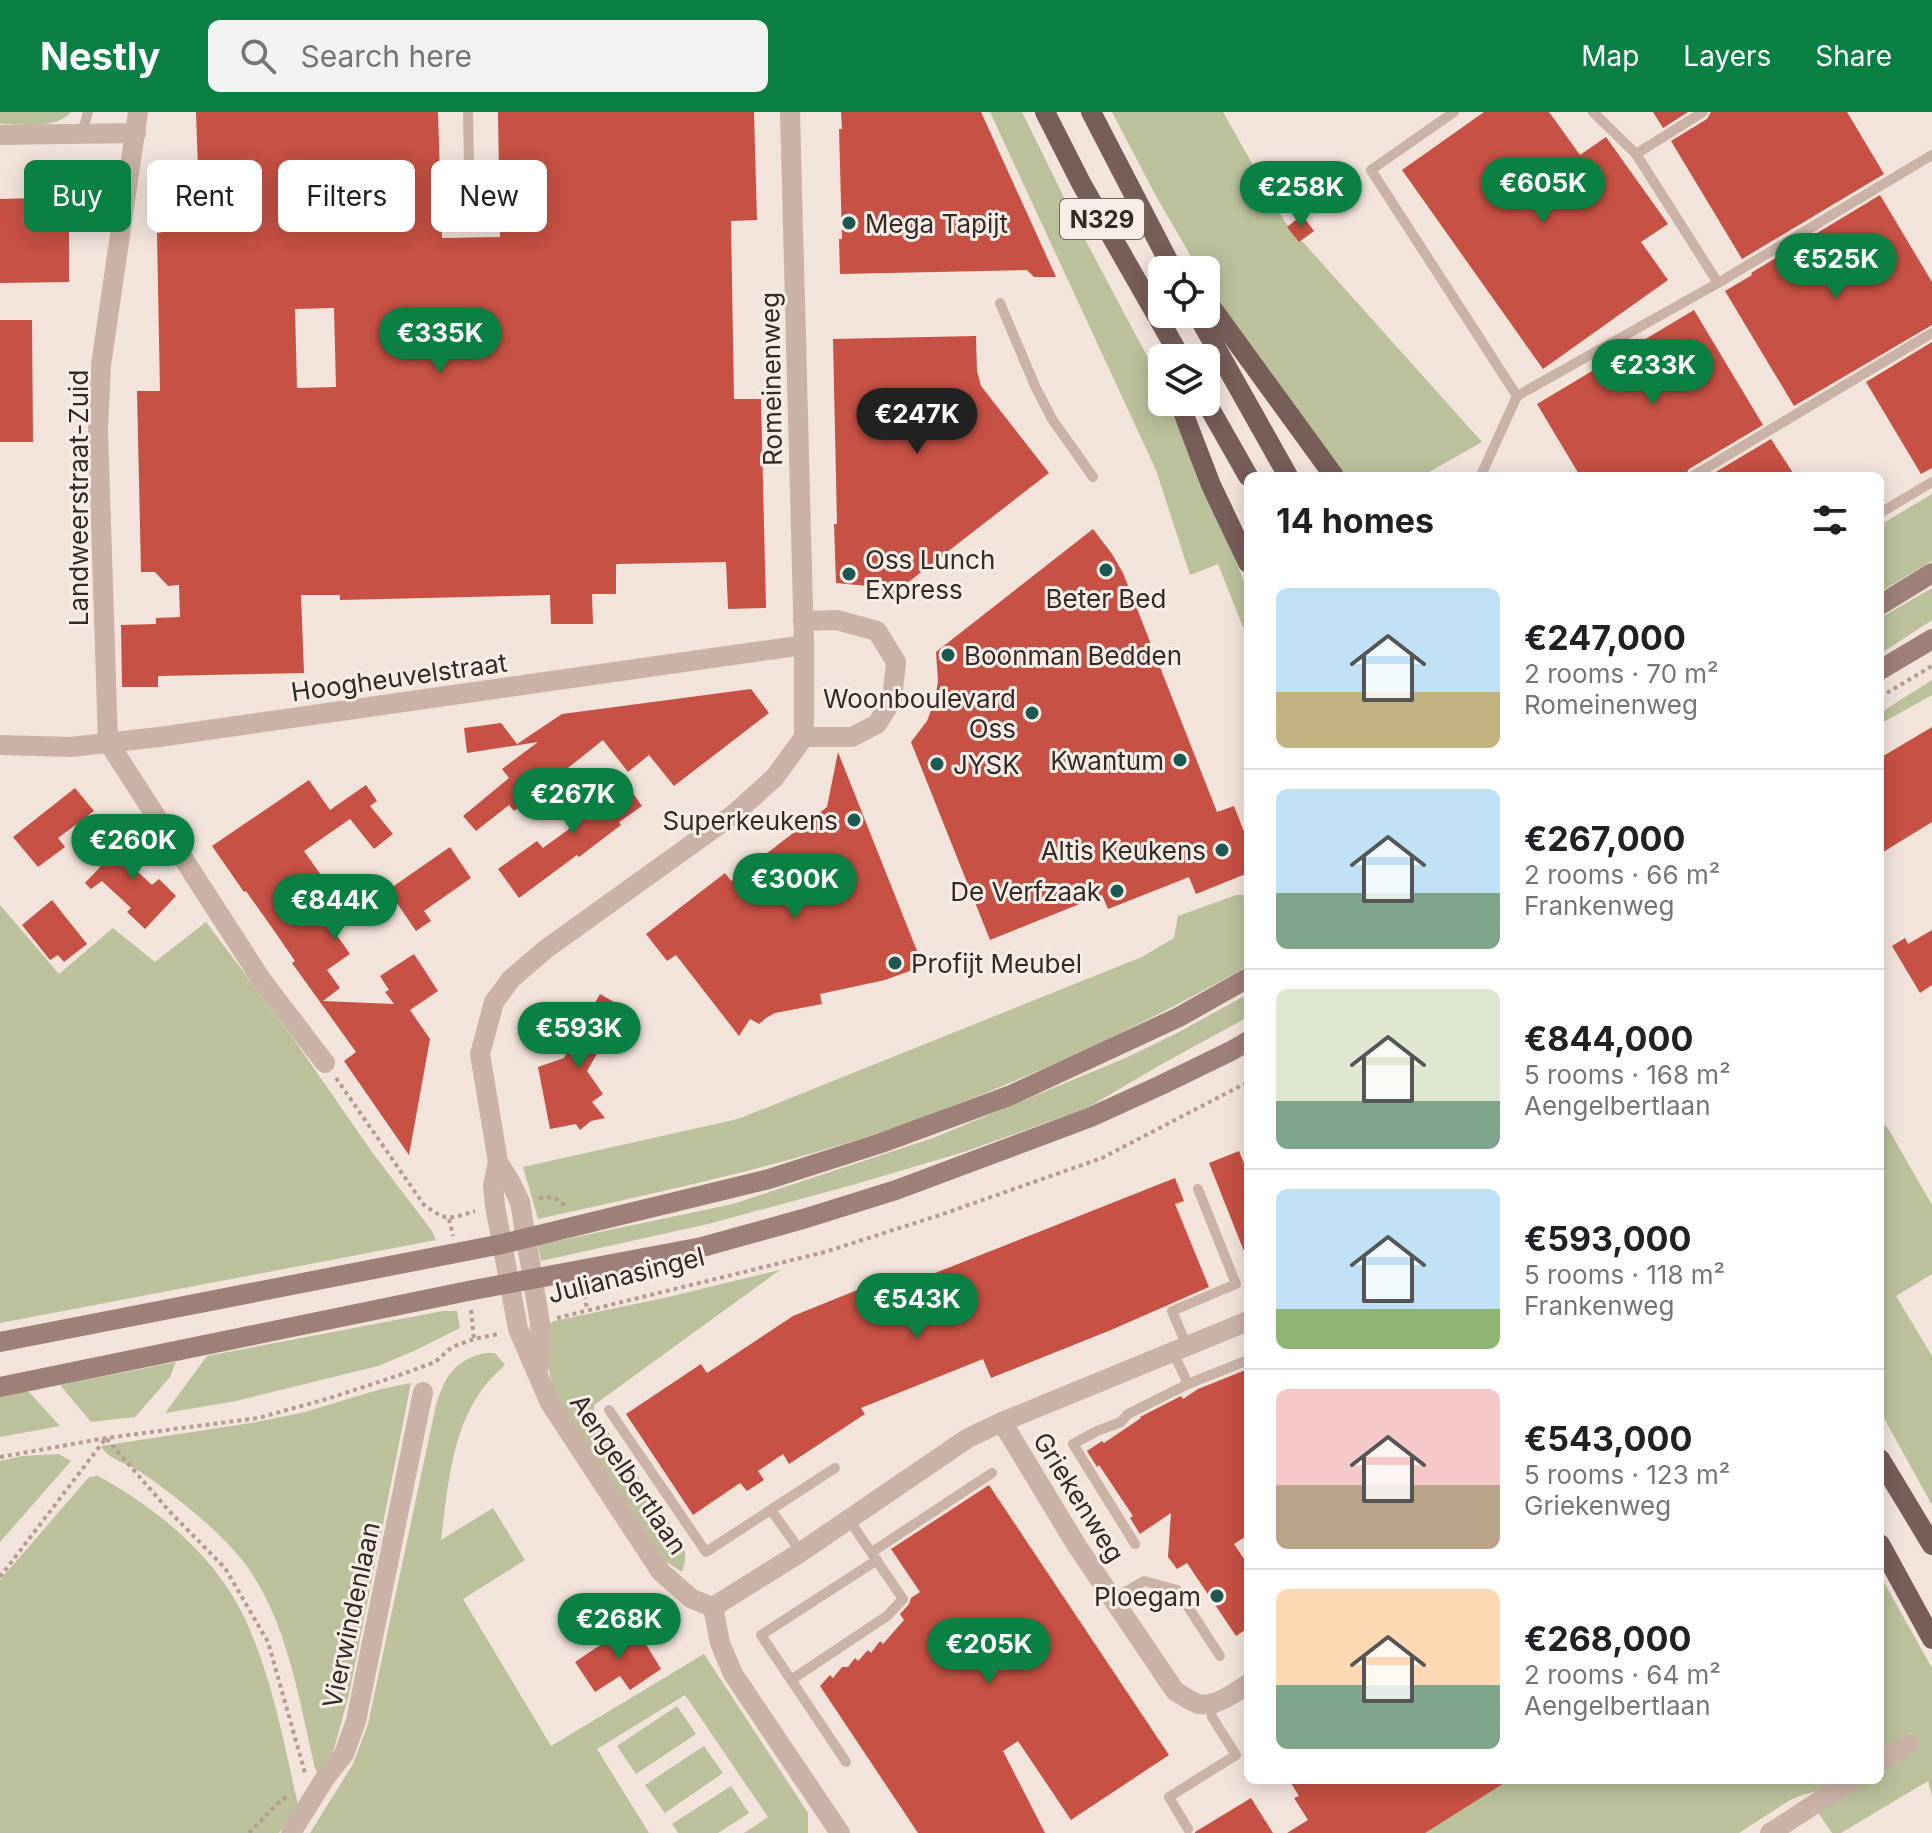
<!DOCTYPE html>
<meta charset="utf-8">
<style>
body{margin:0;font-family:Inter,sans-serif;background:#f2f2f2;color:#202124;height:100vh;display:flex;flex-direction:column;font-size:30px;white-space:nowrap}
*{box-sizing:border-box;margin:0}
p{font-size:26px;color:#757577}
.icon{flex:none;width:44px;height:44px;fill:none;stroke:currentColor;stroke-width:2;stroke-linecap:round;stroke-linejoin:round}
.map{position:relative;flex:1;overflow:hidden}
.sheet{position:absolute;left:1244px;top:360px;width:640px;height:1312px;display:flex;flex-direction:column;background:#fff;border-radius:12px;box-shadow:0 4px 20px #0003}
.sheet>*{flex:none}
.banner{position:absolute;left:24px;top:48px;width:760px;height:72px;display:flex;gap:16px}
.controls{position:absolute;left:1148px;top:144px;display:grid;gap:16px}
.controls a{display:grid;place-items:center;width:72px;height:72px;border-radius:12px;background:#fff;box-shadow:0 4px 20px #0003;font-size:40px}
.price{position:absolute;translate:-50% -68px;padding:0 18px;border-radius:28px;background:#0b8043;color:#fff;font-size:26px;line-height:52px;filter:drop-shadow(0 2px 4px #0008)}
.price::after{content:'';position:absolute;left:50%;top:48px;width:24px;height:18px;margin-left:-12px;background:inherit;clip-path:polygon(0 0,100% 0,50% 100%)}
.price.active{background:#222;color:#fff}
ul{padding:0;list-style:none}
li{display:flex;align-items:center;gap:24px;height:200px;padding:0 32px}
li+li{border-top:2px solid #e0e0e0}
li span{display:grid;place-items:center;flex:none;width:224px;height:160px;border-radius:12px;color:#555}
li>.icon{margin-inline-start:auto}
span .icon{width:96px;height:96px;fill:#fffc;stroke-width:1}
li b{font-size:34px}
h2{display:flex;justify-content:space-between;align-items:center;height:96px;padding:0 32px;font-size:34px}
.pill{padding:0 28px;border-radius:12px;background:#fff;box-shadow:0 4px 20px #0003;font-size:28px;line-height:72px}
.pill.active{background:#0b8043;color:#fff}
header{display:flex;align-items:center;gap:48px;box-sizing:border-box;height:112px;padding:0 40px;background:#0b8043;color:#fff}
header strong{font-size:38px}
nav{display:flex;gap:44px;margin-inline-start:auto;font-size:28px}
.search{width:560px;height:72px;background:#f2f2f2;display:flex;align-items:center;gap:20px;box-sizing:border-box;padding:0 28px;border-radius:12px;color:#757577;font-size:30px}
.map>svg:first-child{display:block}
.green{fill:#bac19b}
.building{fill:#c65144;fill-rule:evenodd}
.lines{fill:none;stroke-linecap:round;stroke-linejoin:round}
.path{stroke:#b69b91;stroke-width:4;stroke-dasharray:4 4;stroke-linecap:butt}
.lane{stroke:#cab2a7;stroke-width:10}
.street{stroke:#cab2a7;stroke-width:20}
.secondary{stroke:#9e8078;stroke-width:20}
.primary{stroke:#785e58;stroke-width:20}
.poi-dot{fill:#1d5853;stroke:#f9eee7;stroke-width:3}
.labels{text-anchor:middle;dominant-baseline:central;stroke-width:6;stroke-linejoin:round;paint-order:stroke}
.shield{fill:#f9eee7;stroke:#706561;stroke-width:2}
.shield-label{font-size:24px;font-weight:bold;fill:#362a27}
.poi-label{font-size:26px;fill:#362a27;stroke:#f9eee7;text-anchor:end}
.street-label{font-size:26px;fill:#362a27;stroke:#f9eee7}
</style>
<header>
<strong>Nestly</strong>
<div class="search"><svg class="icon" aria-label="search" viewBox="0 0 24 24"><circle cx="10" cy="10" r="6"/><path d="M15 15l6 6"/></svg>Search here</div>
<nav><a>Map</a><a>Layers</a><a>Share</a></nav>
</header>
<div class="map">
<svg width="1932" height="1721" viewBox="0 0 1932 1721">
<rect width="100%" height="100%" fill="#f2e4db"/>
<g class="green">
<path d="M0,0H71C56,18 22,12 0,12Z"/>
<path d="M990,0H1022L1080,118L1148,246L1162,278V290H1167L1248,478V528L1218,452L1190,463L1156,358Z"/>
<path d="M1112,0H1223L1285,110L1482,330L1422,364H1343L1214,185L1206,171V158H1199L1157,86Z"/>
<path d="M1932,382V449L1880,480V413Z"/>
<path d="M1932,476V508L1880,542V506Z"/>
<path d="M1932,568V583L1880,612V601Z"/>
<path d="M1236,783H1248V854C1131,920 1011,975 884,1019C771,1057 654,1081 538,1107L523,1055L738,1007L1142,845L1174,826L1178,804Z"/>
<path d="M0,793L59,862L113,816L155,850L206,810L295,929L372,1040L432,1119L436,1128L0,1211Z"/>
<path d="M1248,882V905L1162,952L1087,996L964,1040L856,1072L708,1112L541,1149L538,1133L733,1092L933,1026L1128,945L1179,920Z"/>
<path d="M1886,1013L1932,1093V1162L1896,1184L1932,1244V1393L1880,1299V1016Z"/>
<path d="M780,1158L594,1293V1299L680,1426C686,1438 687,1447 682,1460L665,1449L567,1305L552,1272L548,1254L547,1214L554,1209L664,1186Z"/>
<path d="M443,1199H457L460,1216L414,1239L378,1254L236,1289L165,1301L207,1244Z"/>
<path d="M485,1241H495L505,1253C499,1259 492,1265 487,1271C451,1315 448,1375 441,1428L493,1396L525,1448L463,1487L551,1634L704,1542L808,1701V1721H744L768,1705L685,1583L597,1637L649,1721H310L353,1652L368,1612L436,1293C445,1265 454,1248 485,1241Z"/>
<path d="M176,1250L170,1265L135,1305L91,1310L60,1273Z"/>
<path d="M411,1271L349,1582L334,1637L319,1664L315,1656C299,1588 287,1506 243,1449C226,1428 206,1410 185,1393C170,1381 153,1368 136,1357C123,1350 108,1347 101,1334L257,1310L305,1300L381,1277Z"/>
<path d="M28,1279L60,1314L0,1325V1284Z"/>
<path d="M59,1342L71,1349L0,1430V1349L22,1344Z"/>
<path d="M98,1364C158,1397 217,1445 246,1509C272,1566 284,1631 298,1693L279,1721H0V1468L89,1365Z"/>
<path d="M1880,1463L1932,1556V1684L1928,1669L1841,1721H1832L1817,1699L1866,1668H1880V1659L1918,1634L1910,1621L1880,1640Z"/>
<path d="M677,1594L696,1622L636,1662L617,1634Z"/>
<path d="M704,1634L723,1661L665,1701L645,1673Z"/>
<path d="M1502,1668H1837L1818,1679L1802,1683L1790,1688L1739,1721H1416Z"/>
<path d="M731,1674L749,1701L718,1721H678L672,1712Z"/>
</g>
<g class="building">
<path d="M196,0H438L442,126L500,125L498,0H754L757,108L731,109L734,287H761L766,496L728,497L726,450L616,452V482H592L593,512H551L550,483L340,488V483H301L304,561L158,564V575H122L121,513L156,512V506L180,505L179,473L168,474L155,460H141L137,279H160L157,121L163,120L162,60L198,58ZM334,196L336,275L297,276L295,197Z"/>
<path d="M841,0H981L1056,165H1034L1027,158L840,162L839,127H842L839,17H842Z"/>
<path d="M1484,0H1549L1580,43L1606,25L1668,112L1641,130L1668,168L1543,257L1402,58Z"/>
<path d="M1653,0H1688L1663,16Z"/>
<path d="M1711,0H1847L1884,62L1742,147L1671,29L1707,7Z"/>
<path d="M74,67V89H69V170L0,171V87L35,86V68Z"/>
<path d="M1880,83L1932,170V213L1794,294L1725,179L1752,163L1751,161Z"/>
<path d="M1302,103L1314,119L1299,130L1287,115Z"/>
<path d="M1694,198L1763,313L1689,357L1685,364H1580L1537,292Z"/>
<path d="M0,208H32L33,330H0Z"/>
<path d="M976,224L977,259L981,274L1049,361L893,482L868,474L836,471L834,412H837L833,227Z"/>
<path d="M1932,230V356L1921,362L1866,270Z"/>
<path d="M1771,327L1795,364H1709Z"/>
<path d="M1093,417L1112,442L1123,461L1217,700L1234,694L1248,730V761L1196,782L1189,765L1108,797L1102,783L990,828L911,630L927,609L935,588L938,569L936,540Z"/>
<path d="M751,577L769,601L674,674L649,643L628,660L603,628L514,699L509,693L476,719L463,704L509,666L502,657L538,630L467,641L464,616L501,611L517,632L562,602Z"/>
<path d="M1932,615V710L1880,742V646Z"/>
<path d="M838,640L923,854L885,868L820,882L822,892L775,901L766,906L759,912L750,907L739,924L676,843L667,849L646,822L725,761L731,769L827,695Z"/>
<path d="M621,664L642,694L619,710L621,713L579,745L577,743L519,786L498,757L537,729L543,736L580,709L569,693L594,675L598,680Z"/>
<path d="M309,668L330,698L366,673L377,689L370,694L393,722L374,737L350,707L304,739L338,787L320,799L350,842L327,858L340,876L323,889L394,892L385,880L389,878L380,864L414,842L438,879L410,898L430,927L409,1043L344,949L356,940L292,851L295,849L275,820L246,779L244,780L212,734Z"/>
<path d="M75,676L94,699L58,726L65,735L38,755L13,725Z"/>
<path d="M136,717L149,734L127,750L152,773L159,767L176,784L145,817L127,800L131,796L102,769L91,777L85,771Z"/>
<path d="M450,735L471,766L424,799L431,809L416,819L388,778Z"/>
<path d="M52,788L87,832L64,850L58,843L50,848L22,813Z"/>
<path d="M1932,818V873L1920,881L1892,834L1905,826L1908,832Z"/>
<path d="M600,882L623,895L608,922L618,928L611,941L601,935L587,959L603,982L592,990L605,1006L591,1009L580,1018L576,1012L550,1017L538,955L564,946Z"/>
<path d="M1239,1039L1248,1061L1247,1147L1209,1051Z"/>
<path d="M1175,1066L1184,1089L1175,1092L1209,1175L1111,1218L991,1266L983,1247L861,1296L865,1302L789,1352L783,1342L758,1359L764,1368L747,1379L740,1371L693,1403L626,1302L701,1252L707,1261L793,1204L872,1172L877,1184Z"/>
<path d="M1248,1257V1423L1234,1432L1248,1453V1516L1236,1524L1187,1451L1177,1457L1168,1445L1171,1401L1140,1422L1130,1406L1133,1404L1099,1353L1097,1355L1087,1339L1102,1329L1104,1331L1141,1306L1140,1305L1181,1284L1183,1287L1198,1277Z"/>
<path d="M989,1373L1169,1643L1071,1708L1018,1629L1003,1639L1045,1721H918L820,1574L830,1563L833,1566L842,1555H848L855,1546L858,1549L868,1538L871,1541L880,1529L883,1532L904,1508L900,1502L909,1492L911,1486L920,1480L891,1437Z"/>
<path d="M633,1511L661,1557L630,1578L620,1564L595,1580L575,1550Z"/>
<path d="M1289,1668H1509L1425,1721H1287L1308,1708L1294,1686L1299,1684Z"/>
<path d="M1251,1686L1273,1721H1195V1720Z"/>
</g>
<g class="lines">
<g class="path">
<path d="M1880,585L1932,554"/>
<path d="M336,966L424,1093C448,1110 448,1107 475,1099"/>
<path d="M539,1086C550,1084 560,1086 566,1096"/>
<path d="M449,1107L453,1124"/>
<path d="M583,1175L587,1197"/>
<path d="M471,1198L474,1227"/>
<path d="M557,1206L825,1140L940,1103L1102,1046L1248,970"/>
<path d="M0,1345L106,1326L258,1306L330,1286L400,1263L435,1250L452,1235L474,1227L498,1222"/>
<path d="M0,1465L106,1326L170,1400L225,1456L268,1530L305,1661"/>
<path d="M249,1721L278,1691L289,1683"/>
</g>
<g class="lane">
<path d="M468,0L470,107"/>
<path d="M1454,0L1371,58L1517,284L1482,361L1483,364"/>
<path d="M1593,0L1636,42L1703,0"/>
<path d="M82,22L88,0"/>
<path d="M1636,42L1718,171L1932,43"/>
<path d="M1000,191L1035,274L1052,307L1093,365"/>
<path d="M1517,284L1718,171"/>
<path d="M1693,364L1932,221"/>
<path d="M1880,401L1932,370"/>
<path d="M1187,1234L1172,1199L1236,1172L1198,1077"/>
<path d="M1173,1240L1188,1272"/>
<path d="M609,1298L706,1440L835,1356"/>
<path d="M771,1398L801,1440"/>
<path d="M1135,1432L1073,1332L1097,1319L1121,1310L1128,1302L1188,1272L1248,1248"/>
<path d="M872,1440L992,1361"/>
<path d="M1113,1487L1144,1469L1177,1478L1220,1544"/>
<path d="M791,1568L887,1504L903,1487L849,1408"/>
<path d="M846,1650L761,1523L877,1448"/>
<path d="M1188,1717L1169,1685L1236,1643L1212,1605L1210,1591"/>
</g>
<g class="street">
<path d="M138,0L101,253L98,318L108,630L261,867L325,951"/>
<path d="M0,23L136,21"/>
<path d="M803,509L837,508L877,519L896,550L892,588L877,612L852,625H804"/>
<path d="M0,633L71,635L159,625L804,533"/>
<path d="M498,1050L511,1071L520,1090L540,1211L541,1240L538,1258"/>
<path d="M1002,1310L1077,1434L1175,1579C1182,1583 1191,1590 1199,1592C1216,1595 1234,1581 1248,1572"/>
<path d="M713,1495L692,1487L661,1460L550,1291L518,1217L495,1094L493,1073L498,1050L480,942L494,890L511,867L546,837L734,702L775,665L804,625V533L790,0"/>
<path d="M713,1495L801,1440L968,1326L1002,1310L1248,1209"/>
<path d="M713,1495L720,1531L733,1562L840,1721"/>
<path d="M1880,1650L1908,1632"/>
<path d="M291,1721L325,1666L344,1642L356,1609L423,1280"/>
<path d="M1770,1721L1852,1668"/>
</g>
<g class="secondary">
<path d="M1880,493L1932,461"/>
<path d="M1880,558L1932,527"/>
<path d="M0,1230L502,1132L769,1067L881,1031L1009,984L1179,905L1248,866"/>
<path d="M0,1275L468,1179L702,1135L803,1107L896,1078L1091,1005L1159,974L1231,939L1248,929"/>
</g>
<g class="primary">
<path d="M1045,0L1081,71L1181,246"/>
<path d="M1091,0L1173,158"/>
<path d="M1206,188L1334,364"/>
<path d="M1197,202L1288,364"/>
<path d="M1179,290L1211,373L1248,451"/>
<path d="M1206,290L1248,364"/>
<path d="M1880,1347L1932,1433"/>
<path d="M1880,1432L1932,1527"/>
</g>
</g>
<g class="poi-dot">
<circle cx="849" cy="111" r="8"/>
<circle cx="1106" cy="458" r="8"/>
<circle cx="849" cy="462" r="8"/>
<circle cx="948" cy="543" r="8"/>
<circle cx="1032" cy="601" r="8"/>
<circle cx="1180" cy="648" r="8"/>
<circle cx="937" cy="652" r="8"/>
<circle cx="854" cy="708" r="8"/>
<circle cx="1222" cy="738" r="8"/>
<circle cx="1117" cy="779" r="8"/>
<circle cx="895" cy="851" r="8"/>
<circle cx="1217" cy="1484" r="8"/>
</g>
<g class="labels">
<rect class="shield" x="1060" y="87" width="84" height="40" rx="6"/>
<g class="shield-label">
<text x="1102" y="107">N329</text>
</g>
<g class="poi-label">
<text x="865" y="111" text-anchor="start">Mega Tapijt</text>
<text x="865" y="447" text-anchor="start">Oss Lunch<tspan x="865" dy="30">Express</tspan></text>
<text x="1106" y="486" text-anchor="middle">Beter Bed</text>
<text x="964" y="543" text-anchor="start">Boonman Bedden</text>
<text x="1016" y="586">Woonboulevard<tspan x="1016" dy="30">Oss</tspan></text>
<text x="1164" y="648">Kwantum</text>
<text x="953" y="652" text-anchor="start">JYSK</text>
<text x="838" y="708">Superkeukens</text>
<text x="1206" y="738">Altis Keukens</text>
<text x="1101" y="779">De Verfzaak</text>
<text x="911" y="851" text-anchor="start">Profijt Meubel</text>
<text x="1201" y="1484">Ploegam</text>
</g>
<g class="street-label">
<text transform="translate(771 267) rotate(-91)">Romeinenweg</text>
<text transform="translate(78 386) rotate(-90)">Landweerstraat-Zuid</text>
<text transform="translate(399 565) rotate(-8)">Hoogheuvelstraat</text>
<text transform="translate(626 1163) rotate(-14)">Julianasingel</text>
<text transform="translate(629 1362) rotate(56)">Aengelbertlaan</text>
<text transform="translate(1079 1385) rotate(58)">Griekenweg</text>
<text transform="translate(351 1503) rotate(-78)">Vierwindenlaan</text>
</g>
</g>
</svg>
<div class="controls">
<a><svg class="icon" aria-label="locate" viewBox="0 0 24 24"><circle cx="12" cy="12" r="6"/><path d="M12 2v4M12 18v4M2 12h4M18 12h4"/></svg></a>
<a><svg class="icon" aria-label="layers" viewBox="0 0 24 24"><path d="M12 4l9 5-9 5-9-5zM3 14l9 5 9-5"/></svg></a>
</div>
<b class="price" style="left:1543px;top:113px">€605K</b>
<b class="price" style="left:1301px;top:117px">€258K</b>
<b class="price" style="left:1836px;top:189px">€525K</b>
<b class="price" style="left:440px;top:263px">€335K</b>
<b class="price" style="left:1653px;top:295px">€233K</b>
<b class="price active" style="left:917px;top:344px">€247K</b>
<b class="price" style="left:573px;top:724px">€267K</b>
<b class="price" style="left:133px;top:770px">€260K</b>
<b class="price" style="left:795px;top:809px">€300K</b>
<b class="price" style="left:335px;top:830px">€844K</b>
<b class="price" style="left:579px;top:958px">€593K</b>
<b class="price" style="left:917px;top:1229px">€543K</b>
<b class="price" style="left:619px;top:1549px">€268K</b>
<b class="price" style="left:989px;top:1574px">€205K</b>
<div class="banner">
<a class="pill active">Buy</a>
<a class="pill">Rent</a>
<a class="pill">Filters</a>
<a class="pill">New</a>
</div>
<section class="sheet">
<h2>14 homes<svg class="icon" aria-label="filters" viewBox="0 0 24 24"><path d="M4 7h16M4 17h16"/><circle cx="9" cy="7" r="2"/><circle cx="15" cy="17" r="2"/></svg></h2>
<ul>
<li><span style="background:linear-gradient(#bfe0f5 65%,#c2b280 0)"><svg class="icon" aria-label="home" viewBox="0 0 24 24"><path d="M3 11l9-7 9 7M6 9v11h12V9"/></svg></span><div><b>€247,000</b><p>2 rooms · 70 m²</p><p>Romeinenweg</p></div></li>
<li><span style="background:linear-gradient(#bfe0f5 65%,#7fa58c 0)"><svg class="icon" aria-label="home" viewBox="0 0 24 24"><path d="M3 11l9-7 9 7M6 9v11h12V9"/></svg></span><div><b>€267,000</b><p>2 rooms · 66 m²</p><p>Frankenweg</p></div></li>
<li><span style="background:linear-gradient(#dfe7d0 70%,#7fa58c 0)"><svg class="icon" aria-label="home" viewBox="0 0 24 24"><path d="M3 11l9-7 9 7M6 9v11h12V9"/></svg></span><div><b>€844,000</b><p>5 rooms · 168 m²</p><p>Aengelbertlaan</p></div></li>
<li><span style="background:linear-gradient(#bfe0f5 75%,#8fb573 0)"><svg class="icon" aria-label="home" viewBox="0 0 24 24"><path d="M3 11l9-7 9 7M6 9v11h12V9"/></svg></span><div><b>€593,000</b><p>5 rooms · 118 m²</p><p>Frankenweg</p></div></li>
<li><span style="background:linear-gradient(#f6c9c9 60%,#b9a48a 0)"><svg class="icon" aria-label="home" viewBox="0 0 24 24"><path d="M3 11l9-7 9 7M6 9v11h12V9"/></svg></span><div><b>€543,000</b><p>5 rooms · 123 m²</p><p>Griekenweg</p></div></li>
<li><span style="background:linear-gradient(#ffd9b3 60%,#7fa58c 0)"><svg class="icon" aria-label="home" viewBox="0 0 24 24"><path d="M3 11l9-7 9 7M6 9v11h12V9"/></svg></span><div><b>€268,000</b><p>2 rooms · 64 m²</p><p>Aengelbertlaan</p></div></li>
</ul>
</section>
</div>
